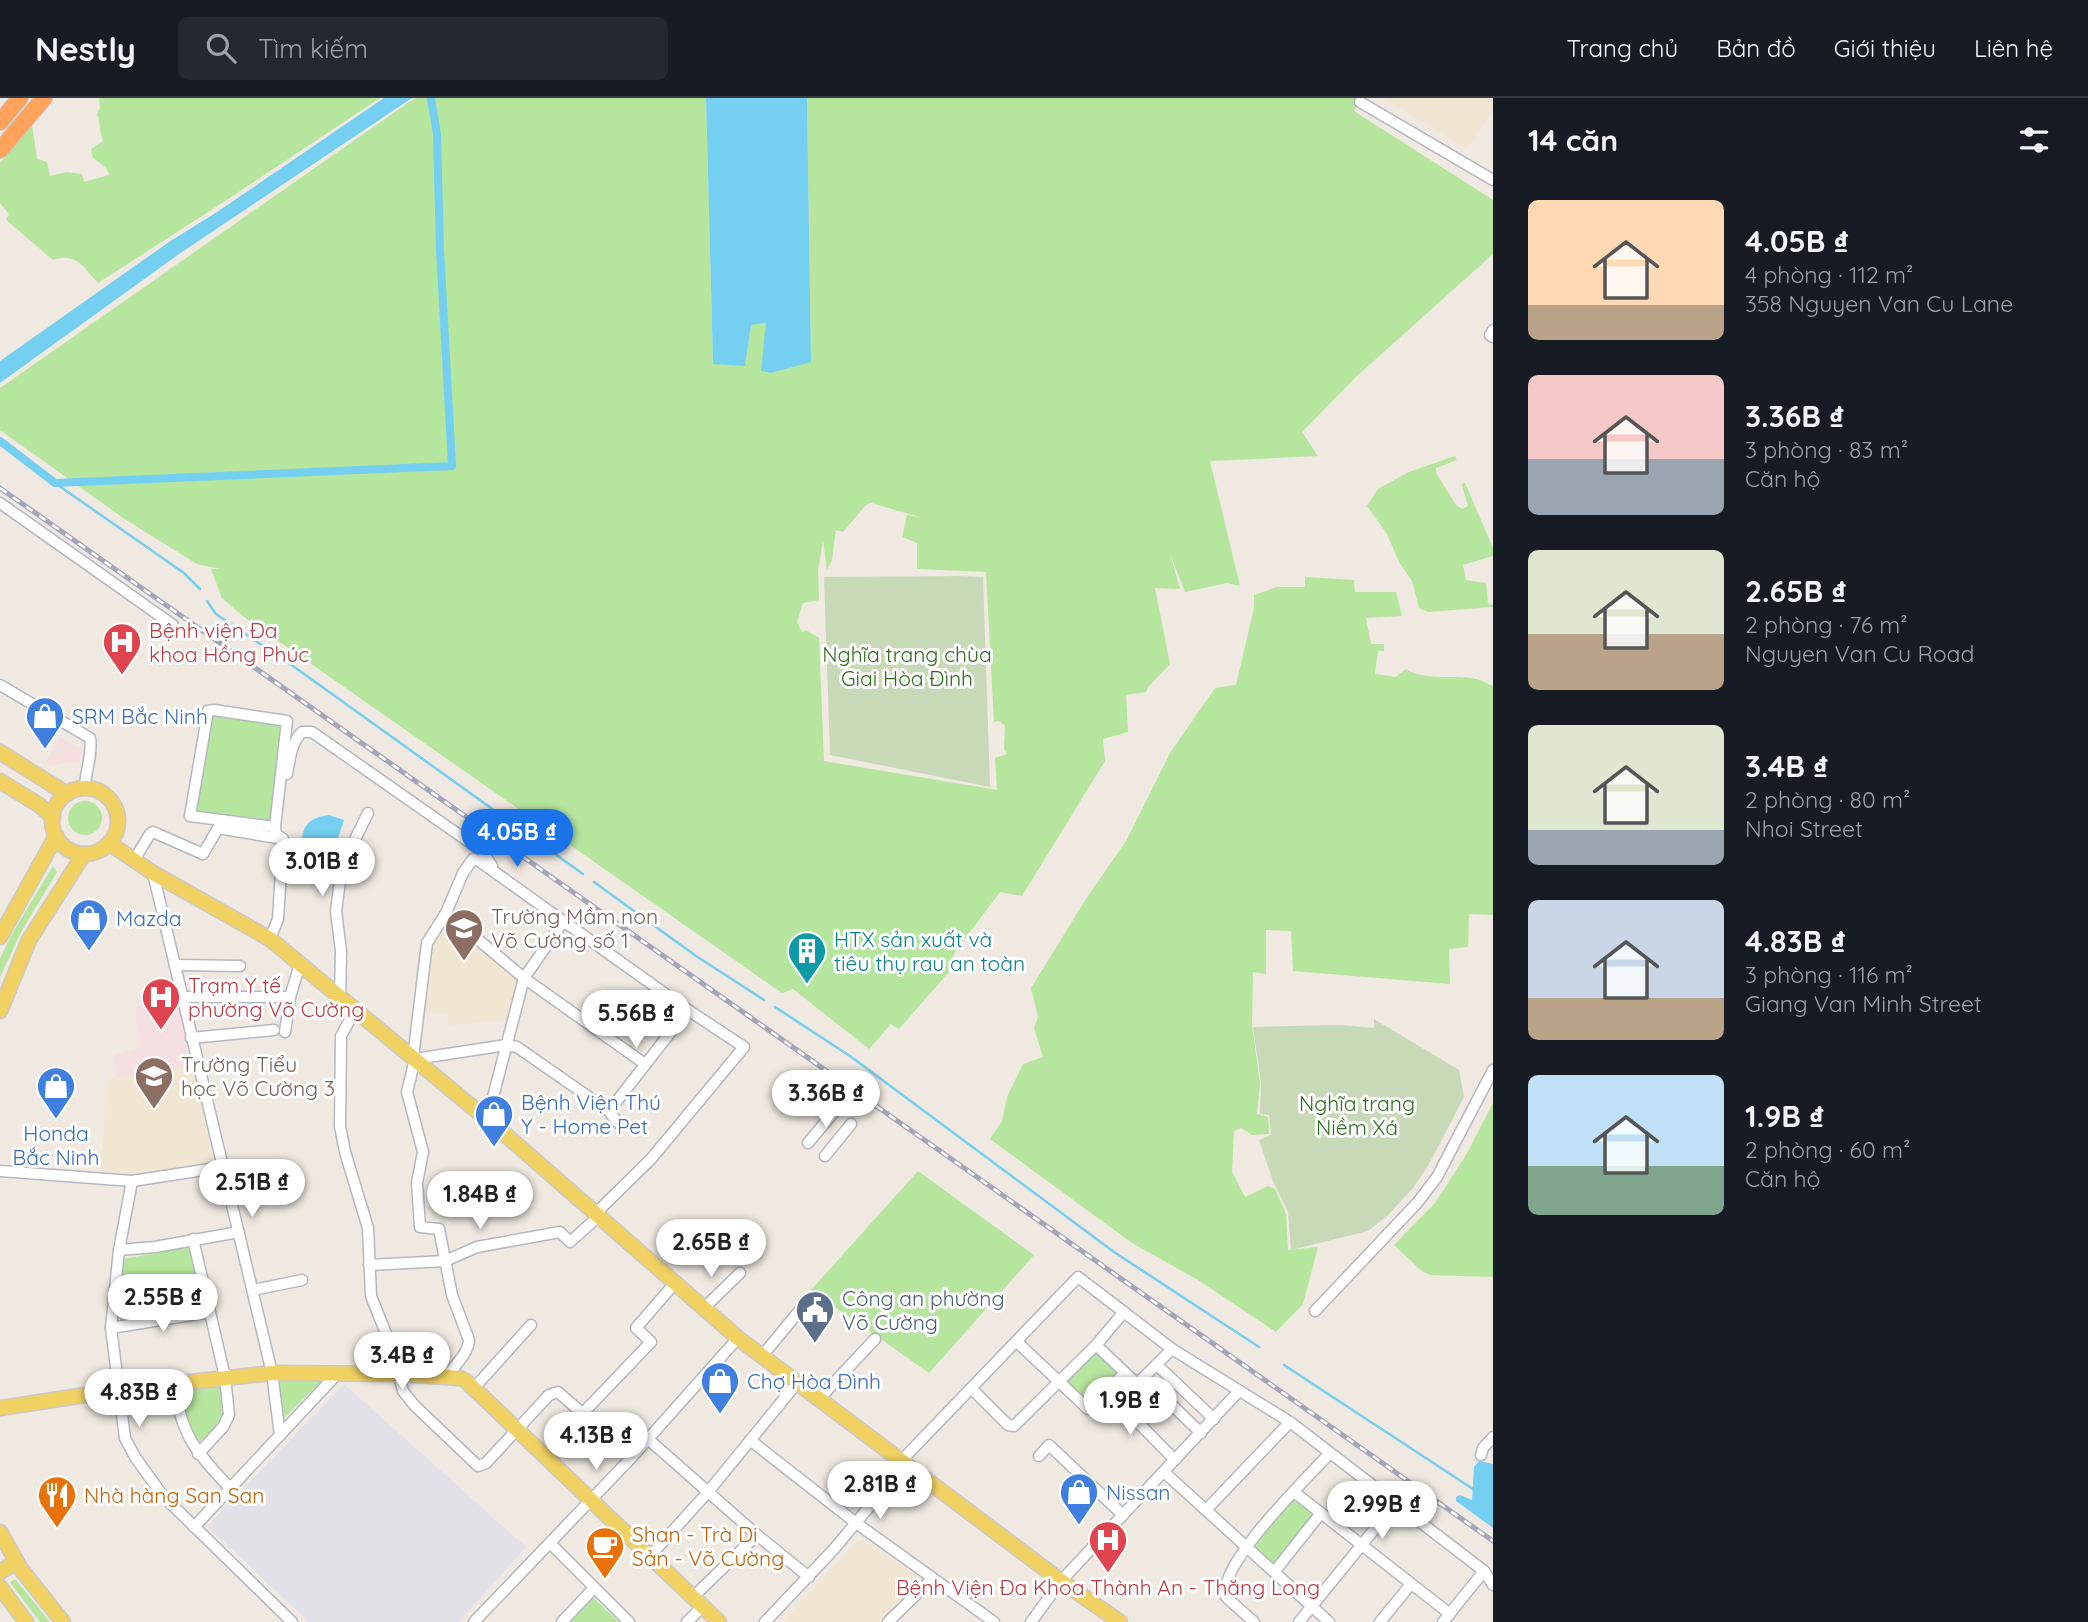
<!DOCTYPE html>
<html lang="vi">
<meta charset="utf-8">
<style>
body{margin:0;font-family:Quicksand,sans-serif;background:#242831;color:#f1f3f6;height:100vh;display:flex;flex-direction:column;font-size:26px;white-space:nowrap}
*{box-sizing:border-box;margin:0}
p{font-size:23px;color:#9ea1a6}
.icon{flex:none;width:38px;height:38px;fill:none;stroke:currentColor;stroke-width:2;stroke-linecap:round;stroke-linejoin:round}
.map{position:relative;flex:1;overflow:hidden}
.sheet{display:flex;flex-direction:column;background:#171b24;width:595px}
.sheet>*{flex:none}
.price{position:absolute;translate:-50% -60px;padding:0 16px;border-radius:24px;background:#fff;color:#222;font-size:23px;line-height:46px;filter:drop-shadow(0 2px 4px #0008)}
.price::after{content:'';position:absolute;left:50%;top:42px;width:21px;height:16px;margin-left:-10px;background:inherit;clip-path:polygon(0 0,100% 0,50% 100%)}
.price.current{background:#1a73e8;color:#fff}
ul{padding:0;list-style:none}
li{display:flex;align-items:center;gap:21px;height:175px;padding:0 35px}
li span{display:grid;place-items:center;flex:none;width:196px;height:140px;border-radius:10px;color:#555}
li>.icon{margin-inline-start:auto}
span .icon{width:84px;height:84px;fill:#fffc;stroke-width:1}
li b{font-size:30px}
h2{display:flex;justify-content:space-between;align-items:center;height:84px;padding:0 35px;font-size:30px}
header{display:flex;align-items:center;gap:42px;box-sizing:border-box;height:98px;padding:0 35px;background:#171b24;border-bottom:2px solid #363941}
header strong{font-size:33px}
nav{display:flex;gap:38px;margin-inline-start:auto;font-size:24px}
.search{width:490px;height:63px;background:#242831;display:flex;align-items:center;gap:18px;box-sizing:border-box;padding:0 24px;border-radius:10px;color:#9ea1a6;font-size:26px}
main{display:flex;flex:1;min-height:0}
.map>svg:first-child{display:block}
.industrial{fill:#e3e1e8}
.education{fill:#f0e6d1}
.medical{fill:#f5dfe0}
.green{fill:#b6e59e;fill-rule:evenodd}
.cemetery{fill:#c8d9b8}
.water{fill:#75cff0}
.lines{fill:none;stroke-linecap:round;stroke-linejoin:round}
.stream{stroke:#75cff0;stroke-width:2.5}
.canal{stroke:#75cff0;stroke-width:8}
.minor-casing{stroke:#b4b7c1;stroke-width:13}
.major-casing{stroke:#c9c9c9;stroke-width:17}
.highway-casing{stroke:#c9c9c9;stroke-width:18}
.minor{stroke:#fff;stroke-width:10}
.major{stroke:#f2d163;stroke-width:14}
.highway{stroke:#ffa35c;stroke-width:16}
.rail-casing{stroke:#a3a6b8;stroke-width:5}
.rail{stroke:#fff;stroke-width:2.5;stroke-dasharray:8;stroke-linecap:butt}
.labels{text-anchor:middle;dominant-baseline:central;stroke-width:6;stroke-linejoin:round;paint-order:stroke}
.health-label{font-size:21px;fill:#be3a42;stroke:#fff;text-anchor:start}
.park-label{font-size:21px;fill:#2c6e1b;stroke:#fff}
.shop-label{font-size:21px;fill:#366cbe;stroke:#fff;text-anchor:start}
.education-label{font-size:21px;fill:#785e54;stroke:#fff;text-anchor:start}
.culture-label{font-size:21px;fill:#0d838f;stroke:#fff;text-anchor:start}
.service-label{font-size:21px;fill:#4e5e75;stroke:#fff;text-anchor:start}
.food-label{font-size:21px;fill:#c56008;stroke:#fff;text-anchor:start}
</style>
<header>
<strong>Nestly</strong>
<div class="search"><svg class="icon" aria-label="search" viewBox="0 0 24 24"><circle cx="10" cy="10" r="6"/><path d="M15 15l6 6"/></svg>Tìm kiếm</div>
<nav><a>Trang chủ</a><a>Bản đồ</a><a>Giới thiệu</a><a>Liên hệ</a></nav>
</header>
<main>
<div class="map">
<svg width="1493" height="1524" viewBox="0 0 1493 1524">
<rect width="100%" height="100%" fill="#efe9e1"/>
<path class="industrial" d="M344,1286L526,1449L459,1524H309L207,1428Z"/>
<g class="education">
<path d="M1383,0H1493V11L1472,44L1464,49Z"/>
<path d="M448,819L521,881L509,922L448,927L447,916L420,913L429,847Z"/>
<path d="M192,968L213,1059L208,1067L133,1077L100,1074L108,981Z"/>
<path d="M864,1441L921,1481L922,1484L883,1524H783L856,1444Z"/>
</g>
<g class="medical">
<path d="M60,639L81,651L83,656L78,667L72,663L52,668L46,663Z"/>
<path d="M177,899L192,968L117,980L113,958L140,950L135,915L139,908L146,903Z"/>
</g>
<g class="green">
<path d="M99,0H380L222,105L98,185C83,169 76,154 53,162L6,122L9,116L0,105V65L32,27L37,61L47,64L50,78L66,74L82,76L84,84L109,77L107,71L93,60L91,51L103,43C99,33 101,26 97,16L100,10Z"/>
<path d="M415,0H706L713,265L745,268L751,227L767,225L761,273L771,275L811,263L807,0H1361L1354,13L1493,102V156L1357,278L1302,334L1318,358L1210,363L1240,488L1227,485L1185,494L1170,456L1180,491L1155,490L1170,566L1148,589L1146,594L1126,597L1128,634L1103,641L1105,663L1022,798L1000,794L955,854L949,874L899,931L891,926L869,951L793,891L782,895L244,519L222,500L211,471H220L197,466L126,422L0,332V290ZM871,405L923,420L907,417L902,439L917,445V471L986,474L994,624L999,623L1005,628L1004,651L1007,656L995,660L997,692L824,663L819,540L806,532L802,534L797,524L803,505L819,502L818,473L823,442L827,472L832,462L836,432L843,434L866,407Z"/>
<path d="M1455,358L1457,362L1436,370V375L1456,407L1462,411L1468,408L1462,387L1463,385H1465L1493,450V458L1463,467L1466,482L1486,485L1488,506L1493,507V509L1428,514L1419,510L1412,483L1399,464L1387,436L1367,408L1378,391L1409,374Z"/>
<path d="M1305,479L1354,482L1355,494H1396L1402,518L1366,520L1371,546H1384V553H1378L1375,576L1396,579L1406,571C1424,583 1452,577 1472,580C1479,581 1486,585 1493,588V817L1469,816L1468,849L1449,851L1450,886L1293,873L1291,833L1266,832V876L1253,874L1252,927L1260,985L1257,1016L1268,1019L1269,1036L1252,1037L1241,1030L1234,1033L1232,1074L1245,1099L1268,1088L1275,1091L1286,1116L1288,1152L1318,1149L1303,1206L1276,1234L1198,1182L1132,1145L990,1041L1002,1023L1007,999L1023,966L1043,959L1034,930L1038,919L1031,890L1086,801L1126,743L1170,655L1215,590L1236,587L1254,510V497L1277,489H1305Z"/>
<path d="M210,616L285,627L271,724L193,715Z"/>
<circle cx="85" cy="720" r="17"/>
<path d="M53,768L57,774L22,832L0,879V861L10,839Z"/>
<path d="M1493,1005V1179L1430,1177L1423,1174L1394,1147L1435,1105L1466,1057Z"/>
<path d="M918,1073L1034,1157L929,1275L811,1192Z"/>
<path d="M189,1149L202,1211L120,1223L123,1161Z"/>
<path d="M1097,1251L1120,1274L1088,1306L1065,1283Z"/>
<path d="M278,1280L319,1281L321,1284L282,1322Z"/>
<path d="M222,1286C223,1295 226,1307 225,1315C223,1326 210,1341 199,1343C187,1333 182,1316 181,1301L190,1289Z"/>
<path d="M1295,1399L1315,1415L1273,1466L1255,1449L1254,1444Z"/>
<path d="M15,1481L50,1524H40L10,1484Z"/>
<path d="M594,1500L619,1524H569L591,1501Z"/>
</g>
<g class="cemetery">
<path d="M960,478L983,479L990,689L830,657L824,479Z"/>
<path d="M1374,921L1459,972L1464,999L1428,1068L1413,1090L1387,1118L1368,1133L1291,1152L1288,1114L1273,1083L1259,1042L1271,1037L1269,1017L1260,1016L1261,985L1253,929L1340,927L1374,930Z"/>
</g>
<g class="water">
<path d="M384,0H412L179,156L0,285V263L169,144L217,114Z"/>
<path d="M706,0H807L811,264L771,275L761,273L766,225L751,227L745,268L713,266Z"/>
<path d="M329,717L344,722L330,765C321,764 309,762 304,754C302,751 302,745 302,742C303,725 313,719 329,717Z"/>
<path d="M1479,1363L1493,1366V1430L1456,1403V1399L1460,1397L1472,1402L1474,1369Z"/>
</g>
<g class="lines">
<g class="stream">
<path d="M55,385L184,475L200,491"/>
<path d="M207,503L216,516L293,568L583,776"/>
<path d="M594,784L696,858L764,902"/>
<path d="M775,909L850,958L1114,1154L1259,1249"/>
<path d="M1284,1267L1476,1393"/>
</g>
<path class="canal" d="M0,343L55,385L452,368L440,152L437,36L431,0"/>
<g class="minor-casing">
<g id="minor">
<path d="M1360,4L1493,82"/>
<path d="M1493,232L1490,237L1493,239"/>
<path d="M0,405L173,527"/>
<path d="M0,587L90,640C93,656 85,674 85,690"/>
<path d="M287,676C290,660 291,645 302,634H312L482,753L492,768"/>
<path d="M134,762L150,736L153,734L203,756L218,730L283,741"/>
<path d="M282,764L341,774"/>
<path d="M153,775L272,1275L280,1337L194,1429"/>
<path d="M446,815L524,880L645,966"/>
<path d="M270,841L278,821L283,741L276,736L275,729L287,623L214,612L208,613L190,718L275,729"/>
<path d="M175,867L240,868"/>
<path d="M181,899H290L300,866"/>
<path d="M340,899L341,853L336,813L342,768L368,715"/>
<path d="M355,912L341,938L340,1028L345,1054L368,1130L371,1198L391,1248L403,1293L414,1307L478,1368L486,1365L549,1297L558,1294L632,1359"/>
<path d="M285,934L290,899"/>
<path d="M191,940L274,932"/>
<path d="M413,960L427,845L446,815L463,775L473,761L479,763L688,912L744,949L651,1061L596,1115"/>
<path d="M609,1013L688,912"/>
<path d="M487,1022L524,880L563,824"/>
<path d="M808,1045L833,1015"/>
<path d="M825,1058L851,1026"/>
<path d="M0,1073L132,1083L223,1069"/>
<path d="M132,1083L119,1152L111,1230L125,1340L135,1359L163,1398L292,1524"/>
<path d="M193,1141L225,1279L229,1317L223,1329L198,1356"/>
<path d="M119,1152L155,1149L239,1134"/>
<path d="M369,1167L445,1163L477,1149L560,1134L570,1144L599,1118"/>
<path d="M253,1192L302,1182"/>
<path d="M704,1210L740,1175"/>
<path d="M1315,1213L1418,1104L1437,1079L1493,972"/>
<path d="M111,1230L210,1214"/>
<path d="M1017,1244L1088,1311L1125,1275"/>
<path d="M1096,1247L1137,1286L1172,1251"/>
<path d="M762,1258L809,1201"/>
<path d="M1157,1267L1214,1321"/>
<path d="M447,1278C455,1267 468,1256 469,1242L452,1197L439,1131L420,1129L417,1085L423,1054L407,994L415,961L506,947L517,949L609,1013L618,1025"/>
<path d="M1144,1280L1201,1335"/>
<path d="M175,1285C179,1335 197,1356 231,1391"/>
<path d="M474,1290L531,1227"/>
<path d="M972,1291L1008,1327L1014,1328L1096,1247L1124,1214"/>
<path d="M1107,1293L1175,1362"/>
<path d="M819,1301L875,1241"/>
<path d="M583,1315L651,1244L636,1230L675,1185"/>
<path d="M280,1337L337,1276"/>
<path d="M648,1341L757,1437L809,1479"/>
<path d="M750,1342L856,1425L994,1524"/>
<path d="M1481,1357L1483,1350L1493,1339"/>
<path d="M1039,1358L1049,1347L1123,1417"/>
<path d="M901,1363L1078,1179L1172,1251L1290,1324L1484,1473L1493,1487"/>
<path d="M1164,1374L1329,1524"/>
<path d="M1294,1394L1450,1516"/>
<path d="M1206,1412L1290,1324"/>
<path d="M550,1445L629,1524"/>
<path d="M650,1458L708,1394L797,1285"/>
<path d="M1275,1473L1321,1415"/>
<path d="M693,1499L757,1437"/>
<path d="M474,1524L632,1359L738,1240"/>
<path d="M562,1524L594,1490"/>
<path d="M687,1524L703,1508"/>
<path d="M765,1524L834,1451L905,1366"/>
<path d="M888,1524L932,1481"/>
<path d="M1031,1524L1061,1483L1239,1293"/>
<path d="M1254,1524L1226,1499C1216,1468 1307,1380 1330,1355"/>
<path d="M1299,1524L1395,1406"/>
<path d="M1380,1524L1411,1486"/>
<path d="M1443,1524L1484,1473"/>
</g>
</g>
<g class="major-casing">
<g id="major">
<path d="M0,654L67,696"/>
<path d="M0,683L39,707L53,719"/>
<circle cx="85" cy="723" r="33"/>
<path d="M109,745L153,775L270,841L507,1038L738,1240L1061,1483L1120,1524"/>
<path d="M0,839L56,738"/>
<path d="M0,913L29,842L84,756"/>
<path d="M0,1310L118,1292L272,1275L399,1276L460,1280L466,1283L719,1524"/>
<path d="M0,1434L20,1470L63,1524"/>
<path d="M0,1474L16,1464"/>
<path d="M0,1489L26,1524"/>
</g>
</g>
<g class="highway-casing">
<g id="highway">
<path d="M0,24L20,0"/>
<path d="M0,52L44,0"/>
</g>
</g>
<use href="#minor" class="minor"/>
<use href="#major" class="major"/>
<use href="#highway" class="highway"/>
<g class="rail-casing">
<path id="rail" d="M0,390L1493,1443"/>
</g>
<use href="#rail" class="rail"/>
</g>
<defs>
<g id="hospital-pin" transform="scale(2.0125)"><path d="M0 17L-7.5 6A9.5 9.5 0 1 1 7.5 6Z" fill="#e0444e" stroke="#fff"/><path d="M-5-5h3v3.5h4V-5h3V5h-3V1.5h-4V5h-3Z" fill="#fff"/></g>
<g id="shop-pin" transform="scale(2.0125)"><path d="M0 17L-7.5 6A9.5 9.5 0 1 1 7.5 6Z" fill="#3f7fe0" stroke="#fff"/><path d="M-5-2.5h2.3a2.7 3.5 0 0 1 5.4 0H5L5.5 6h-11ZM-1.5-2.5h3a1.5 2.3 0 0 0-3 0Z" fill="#fff"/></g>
<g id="school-pin" transform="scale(2.0125)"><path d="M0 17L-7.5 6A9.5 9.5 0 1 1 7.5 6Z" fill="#8d6e63" stroke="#fff"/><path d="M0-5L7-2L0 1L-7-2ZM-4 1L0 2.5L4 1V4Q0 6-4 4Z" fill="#fff"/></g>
<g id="building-pin" transform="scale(2.0125)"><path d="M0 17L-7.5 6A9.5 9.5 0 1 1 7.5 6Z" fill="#0f9aa8" stroke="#fff"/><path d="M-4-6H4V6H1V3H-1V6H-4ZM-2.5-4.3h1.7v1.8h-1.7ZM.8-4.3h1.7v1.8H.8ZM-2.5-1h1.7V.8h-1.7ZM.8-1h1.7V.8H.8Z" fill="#fff"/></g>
<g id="civic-pin" transform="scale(2.0125)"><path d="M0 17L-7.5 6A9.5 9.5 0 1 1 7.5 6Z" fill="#5c6f8a" stroke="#fff"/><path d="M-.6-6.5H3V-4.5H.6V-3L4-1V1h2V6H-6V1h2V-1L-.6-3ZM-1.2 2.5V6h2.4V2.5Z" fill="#fff"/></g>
<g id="restaurant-pin" transform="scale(2.0125)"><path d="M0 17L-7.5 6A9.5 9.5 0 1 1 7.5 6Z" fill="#e8710a" stroke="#fff"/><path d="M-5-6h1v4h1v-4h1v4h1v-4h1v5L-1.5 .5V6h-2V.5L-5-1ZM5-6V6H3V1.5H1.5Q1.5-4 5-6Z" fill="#fff"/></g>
<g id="cafe-pin" transform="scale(2.0125)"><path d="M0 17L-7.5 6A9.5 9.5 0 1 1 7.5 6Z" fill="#e8710a" stroke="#fff"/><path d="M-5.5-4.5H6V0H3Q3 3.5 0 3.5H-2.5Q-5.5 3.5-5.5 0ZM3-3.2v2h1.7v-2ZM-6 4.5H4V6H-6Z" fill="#fff"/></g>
</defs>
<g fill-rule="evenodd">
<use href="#hospital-pin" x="122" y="544"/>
<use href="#shop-pin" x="45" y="618"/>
<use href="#shop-pin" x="89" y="820"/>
<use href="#school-pin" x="464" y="830"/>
<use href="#building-pin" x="807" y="853"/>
<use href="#hospital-pin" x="161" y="899"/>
<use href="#school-pin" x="154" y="978"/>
<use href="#shop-pin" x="56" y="988"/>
<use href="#shop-pin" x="494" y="1016"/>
<use href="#civic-pin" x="815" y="1212"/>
<use href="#shop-pin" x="720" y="1283"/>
<use href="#shop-pin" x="1079" y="1394"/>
<use href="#restaurant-pin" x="57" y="1397"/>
<use href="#hospital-pin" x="1108" y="1442"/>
<use href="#cafe-pin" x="605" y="1448"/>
</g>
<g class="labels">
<g class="health-label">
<text x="149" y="532">Bệnh viện Đa<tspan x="149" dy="24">khoa Hồng Phúc</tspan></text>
<text x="188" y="887">Trạm Y tế<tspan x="188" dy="24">phường Võ Cường</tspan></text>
<text x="1108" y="1489" text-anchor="middle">Bệnh Viện Đa Khoa Thành An - Thăng Long</text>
</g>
<g class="park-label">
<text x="907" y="556">Nghĩa trang chùa<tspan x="907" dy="24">Giai Hòa Đình</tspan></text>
<text x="1357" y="1005">Nghĩa trang<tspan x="1357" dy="24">Niềm Xá</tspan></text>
</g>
<g class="shop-label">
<text x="72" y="618">SRM Bắc Ninh</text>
<text x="116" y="820">Mazda</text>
<text x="521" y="1004">Bệnh Viện Thú<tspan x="521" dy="24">Y - Home Pet</tspan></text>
<text x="56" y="1035" text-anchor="middle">Honda<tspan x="56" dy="24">Bắc Ninh</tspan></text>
<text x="747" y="1283">Chợ Hòa Đình</text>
<text x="1106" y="1394">Nissan</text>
</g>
<g class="education-label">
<text x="491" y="818">Trường Mầm non<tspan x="491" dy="24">Võ Cường số 1</tspan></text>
<text x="181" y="966">Trường Tiểu<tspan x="181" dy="24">học Võ Cường 3</tspan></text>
</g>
<g class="culture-label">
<text x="834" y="841">HTX sản xuất và<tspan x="834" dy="24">tiêu thụ rau an toàn</tspan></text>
</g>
<g class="service-label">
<text x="842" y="1200">Công an phường<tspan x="842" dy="24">Võ Cường</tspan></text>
</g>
<g class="food-label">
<text x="84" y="1397">Nhà hàng San San</text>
<text x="632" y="1436">Shan - Trà Di<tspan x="632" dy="24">Sản - Võ Cường</tspan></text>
</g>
</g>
</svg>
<b class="price current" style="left:517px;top:771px">4.05B ₫</b>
<b class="price" style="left:322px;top:800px">3.01B ₫</b>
<b class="price" style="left:636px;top:952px">5.56B ₫</b>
<b class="price" style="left:826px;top:1032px">3.36B ₫</b>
<b class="price" style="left:252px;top:1121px">2.51B ₫</b>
<b class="price" style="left:480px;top:1133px">1.84B ₫</b>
<b class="price" style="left:711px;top:1181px">2.65B ₫</b>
<b class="price" style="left:163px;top:1236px">2.55B ₫</b>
<b class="price" style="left:402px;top:1294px">3.4B ₫</b>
<b class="price" style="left:139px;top:1331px">4.83B ₫</b>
<b class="price" style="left:1130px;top:1339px">1.9B ₫</b>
<b class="price" style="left:596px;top:1374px">4.13B ₫</b>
<b class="price" style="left:880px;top:1423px">2.81B ₫</b>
<b class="price" style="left:1382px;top:1443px">2.99B ₫</b>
</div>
<section class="sheet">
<h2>14 căn<svg class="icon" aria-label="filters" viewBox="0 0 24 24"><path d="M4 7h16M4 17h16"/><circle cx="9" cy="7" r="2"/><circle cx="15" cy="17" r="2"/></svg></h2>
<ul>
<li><span style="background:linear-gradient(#ffd9b3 75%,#b9a48a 0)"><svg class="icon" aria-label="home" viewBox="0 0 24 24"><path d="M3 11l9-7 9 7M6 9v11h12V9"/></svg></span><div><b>4.05B ₫</b><p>4 phòng · 112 m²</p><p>358 Nguyen Van Cu Lane</p></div></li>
<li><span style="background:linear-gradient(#f6c9c9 60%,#9aa5b1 0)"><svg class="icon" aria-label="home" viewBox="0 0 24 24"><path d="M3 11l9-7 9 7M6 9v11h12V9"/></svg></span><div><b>3.36B ₫</b><p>3 phòng · 83 m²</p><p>Căn hộ</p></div></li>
<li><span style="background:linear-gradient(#dfe7d0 60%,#b9a48a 0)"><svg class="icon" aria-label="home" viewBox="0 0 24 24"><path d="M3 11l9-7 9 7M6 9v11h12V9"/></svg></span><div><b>2.65B ₫</b><p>2 phòng · 76 m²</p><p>Nguyen Van Cu Road</p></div></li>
<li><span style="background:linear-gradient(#dfe7d0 75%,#9aa5b1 0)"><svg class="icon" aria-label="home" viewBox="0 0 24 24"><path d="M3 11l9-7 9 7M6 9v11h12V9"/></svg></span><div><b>3.4B ₫</b><p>2 phòng · 80 m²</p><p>Nhoi Street</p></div></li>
<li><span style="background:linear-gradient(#c9d6e8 70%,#b9a48a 0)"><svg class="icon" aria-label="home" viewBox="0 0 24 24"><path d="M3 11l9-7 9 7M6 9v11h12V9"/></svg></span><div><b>4.83B ₫</b><p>3 phòng · 116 m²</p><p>Giang Van Minh Street</p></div></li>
<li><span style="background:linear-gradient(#bfe0f5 65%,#7fa58c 0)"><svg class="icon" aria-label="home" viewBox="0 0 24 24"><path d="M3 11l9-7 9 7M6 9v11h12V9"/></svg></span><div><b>1.9B ₫</b><p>2 phòng · 60 m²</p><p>Căn hộ</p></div></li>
</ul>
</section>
</main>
